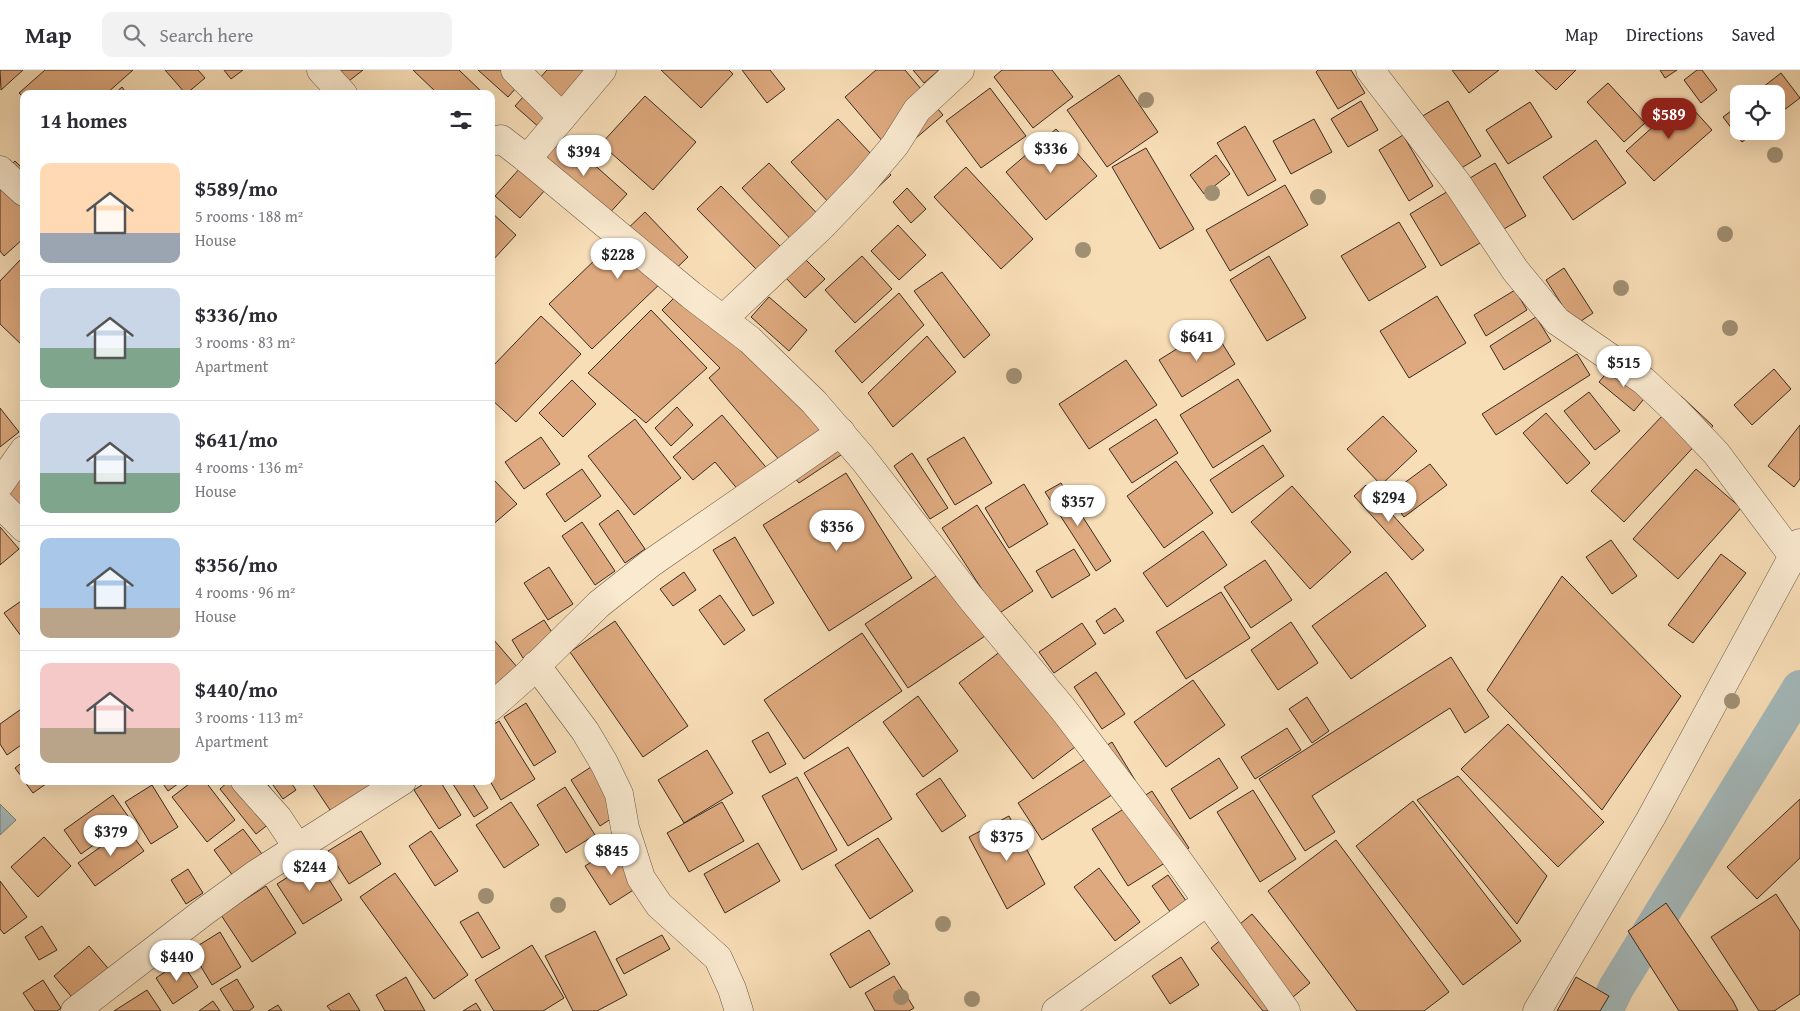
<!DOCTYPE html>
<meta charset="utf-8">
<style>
body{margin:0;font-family:"Gentium Book Plus",serif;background:#f2f2f3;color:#2b2b33;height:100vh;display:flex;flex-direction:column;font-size:19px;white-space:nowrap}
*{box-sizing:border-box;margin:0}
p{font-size:16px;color:#7c7c81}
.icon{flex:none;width:28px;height:28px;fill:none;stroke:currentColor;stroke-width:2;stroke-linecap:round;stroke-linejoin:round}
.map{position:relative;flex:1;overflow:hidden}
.panel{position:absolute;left:20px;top:20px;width:475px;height:695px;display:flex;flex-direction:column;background:#fff;border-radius:10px;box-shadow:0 5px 20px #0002}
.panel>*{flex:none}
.fabs{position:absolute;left:1730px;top:15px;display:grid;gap:10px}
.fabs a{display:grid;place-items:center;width:55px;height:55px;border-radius:10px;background:#fff;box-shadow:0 5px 20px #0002;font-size:25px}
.price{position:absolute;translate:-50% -42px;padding:0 11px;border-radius:18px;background:#fff;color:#222;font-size:16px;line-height:32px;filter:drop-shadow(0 1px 2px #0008)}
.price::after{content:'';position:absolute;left:50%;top:30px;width:15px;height:11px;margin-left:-8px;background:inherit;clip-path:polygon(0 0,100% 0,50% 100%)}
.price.current{background:#8f2418;color:#fff}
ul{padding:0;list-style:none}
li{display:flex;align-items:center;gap:15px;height:125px;padding:0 20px}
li+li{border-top:1px solid #e1e1e2}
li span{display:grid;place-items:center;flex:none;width:140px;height:100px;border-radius:10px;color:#555}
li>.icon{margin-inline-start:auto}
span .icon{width:60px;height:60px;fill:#fffc;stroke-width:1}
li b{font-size:21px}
h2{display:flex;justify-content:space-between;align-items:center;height:60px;padding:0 20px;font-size:21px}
header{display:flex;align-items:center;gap:30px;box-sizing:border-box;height:70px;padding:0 25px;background:#fff;border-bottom:1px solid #e1e1e2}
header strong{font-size:24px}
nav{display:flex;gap:28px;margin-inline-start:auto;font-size:18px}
.search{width:350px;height:45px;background:#f2f2f3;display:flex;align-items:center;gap:12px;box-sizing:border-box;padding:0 18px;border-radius:10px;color:#7c7c81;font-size:19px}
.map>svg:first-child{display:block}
.water{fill:#a4b9bb;stroke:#79817f}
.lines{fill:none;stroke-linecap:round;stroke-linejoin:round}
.canal{stroke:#a4b9bb;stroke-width:36}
.building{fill:#dea97e;stroke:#382c24}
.minor-casing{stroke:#685849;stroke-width:29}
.minor{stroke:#faead0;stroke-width:28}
.tree{fill:#a19074}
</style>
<header>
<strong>Map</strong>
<div class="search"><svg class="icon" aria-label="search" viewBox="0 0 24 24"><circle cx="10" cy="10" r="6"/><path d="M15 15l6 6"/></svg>Search here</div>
<nav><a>Map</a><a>Directions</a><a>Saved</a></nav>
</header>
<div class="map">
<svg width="1800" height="941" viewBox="0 0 1800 941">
<rect width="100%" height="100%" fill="#f8deb7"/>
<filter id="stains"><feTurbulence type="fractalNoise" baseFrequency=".004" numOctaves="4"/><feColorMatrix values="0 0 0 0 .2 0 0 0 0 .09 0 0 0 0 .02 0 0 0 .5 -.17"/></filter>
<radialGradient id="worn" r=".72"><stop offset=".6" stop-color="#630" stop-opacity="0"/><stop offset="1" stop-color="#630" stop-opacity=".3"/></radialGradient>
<path class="water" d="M0,734L16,750L0,765Z"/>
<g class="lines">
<path class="canal" d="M1605,941L1616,918L1800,618"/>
</g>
<g class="building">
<path d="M0,0H23L1,20Z"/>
<path d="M45,0H133L106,24H24V28L19,23Z"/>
<path d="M165,0H198L205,8L186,24Z"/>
<path d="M224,0H243L231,9Z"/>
<path d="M335,0H363L345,14Z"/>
<path d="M413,0H459L484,24H438Z"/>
<path d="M478,0H532L508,27Z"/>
<path d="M547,0H592L541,59L515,36Z"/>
<path d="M661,0H729L733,4L701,38Z"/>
<path d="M742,0H770L785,19L767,33Z"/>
<path d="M876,0H905L943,45L895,86L845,27Z"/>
<path d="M913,0H939L924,13Z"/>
<path d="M1002,0H1052L1073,27L1033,58L994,7Z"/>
<path d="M1318,0H1351L1365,23L1338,39L1316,2Z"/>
<path d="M1452,0H1499L1469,23Z"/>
<path d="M1535,0H1576L1556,20Z"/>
<path d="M1660,0H1677L1665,8Z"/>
<path d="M1697,0H1702L1717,20L1701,33L1684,10Z"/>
<path d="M1781,3L1800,28L1776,46V24H1754Z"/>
<path d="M1119,5L1158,62L1107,97L1067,40Z"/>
<path d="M1608,13L1645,53L1624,72L1587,32Z"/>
<path d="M122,17L127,24H114Z"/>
<path d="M990,18L1026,66L981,98L946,51Z"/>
<path d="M645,26L696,72L653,120L601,74Z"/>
<path d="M1684,29L1712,60L1654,111L1626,81Z"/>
<path d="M1361,31L1378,60L1348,77L1331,49Z"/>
<path d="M1448,31L1481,86L1447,107L1414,51Z"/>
<path d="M1530,32L1552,67L1508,94L1486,60Z"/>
<path d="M1739,35V61H1756L1742,72L1723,47Z"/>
<path d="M838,49L891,105L844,149L791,92Z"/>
<path d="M1314,49L1332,82L1291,104L1273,71Z"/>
<path d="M1245,56L1276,110L1248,126L1217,73Z"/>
<path d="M1056,59L1097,106L1046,150L1006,102Z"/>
<path d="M1403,65L1433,116L1409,131L1379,80Z"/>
<path d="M562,66L627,124L606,147L542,89Z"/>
<path d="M1596,70L1626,113L1573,150L1543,107Z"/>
<path d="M1146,78L1194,159L1160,179L1112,97Z"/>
<path d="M1216,85L1230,104L1204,124L1190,105Z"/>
<path d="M15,91L24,100V168L4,186L0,181V105Z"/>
<path d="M769,93L828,155L801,180L742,118Z"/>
<path d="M1495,93L1526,146L1441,196L1410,144Z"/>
<path d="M521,97L546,119L520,148L495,126Z"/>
<path d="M966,97L1033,169L1001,199L934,127Z"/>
<path d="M1285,115L1308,155L1230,201L1206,160Z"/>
<path d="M721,116L783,179L759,202L697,139Z"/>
<path d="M907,118L926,139L911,153L893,132Z"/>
<path d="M491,142L516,165L491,192Z"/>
<path d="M645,142L688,187L592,279L549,234Z"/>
<path d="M1399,152L1426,197L1369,231L1341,186Z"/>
<path d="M898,155L926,185L899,210L871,181Z"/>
<path d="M862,186L892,219L855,253L825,220Z"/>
<path d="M1269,186L1306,248L1267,271L1230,210Z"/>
<path d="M21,189L24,192V277L0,254V211Z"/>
<path d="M805,189L825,209L805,228L785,207Z"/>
<path d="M1564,198L1593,243L1575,255L1546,210Z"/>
<path d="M942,202L990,265L964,288L914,221Z"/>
<path d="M693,209L856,375L799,413L709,308L720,298L662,240Z"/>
<path d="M1515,220L1527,240L1486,266L1474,245Z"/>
<path d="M899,223L924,255L862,313L835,281Z"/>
<path d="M1437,226L1466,273L1409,308L1380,261Z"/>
<path d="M769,227L807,260L789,281L751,247Z"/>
<path d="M651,240L707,298L646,353L588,303Z"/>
<path d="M541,246L581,284L516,352L491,329V298Z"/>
<path d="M1536,247L1551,271L1504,300L1490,276Z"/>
<path d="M1212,257L1235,294L1182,327L1159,290Z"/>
<path d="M927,266L956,302L893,357L868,323Z"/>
<path d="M1577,284L1590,305L1496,365L1482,344Z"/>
<path d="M1126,290L1157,335L1089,379L1059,334Z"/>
<path d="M1613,295L1648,324L1634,341L1599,312Z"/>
<path d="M1774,299L1791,319L1752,355L1734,335Z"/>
<path d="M1238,309L1271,361L1213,398L1180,345Z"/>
<path d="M572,310L596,334L563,367L539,343Z"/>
<path d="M1589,322L1620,361L1595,380L1564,341Z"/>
<path d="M1681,326L1713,356L1624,452L1591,421Z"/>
<path d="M677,337L693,355L671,376L655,358Z"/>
<path d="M0,338L19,362L0,377Z"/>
<path d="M1546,343L1590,393L1567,414L1523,363Z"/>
<path d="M722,345L781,415L754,439L715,392L693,410L673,387Z"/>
<path d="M1383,346L1417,381L1381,415L1347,379Z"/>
<path d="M635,349L681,408L634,445L588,386Z"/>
<path d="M1156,349L1178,383L1132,413L1109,379Z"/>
<path d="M1800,355V409L1794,417L1768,396Z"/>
<path d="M541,367L560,394L524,419L505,392Z"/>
<path d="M964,367L992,413L955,435L927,389Z"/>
<path d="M1263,375L1284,406L1232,443L1210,410Z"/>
<path d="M912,383L948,438L930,449L894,396Z"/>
<path d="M1176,391L1213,443L1164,478L1127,426Z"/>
<path d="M1430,394L1447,415L1404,447L1388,425Z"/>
<path d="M582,399L601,426L565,452L546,424Z"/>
<path d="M1696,399L1741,438L1678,509L1633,469Z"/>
<path d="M846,403L912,508L829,561L763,455Z"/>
<path d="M24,406V442L6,422Z"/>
<path d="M491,407L517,434L491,456Z"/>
<path d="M1061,413L1111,491L1096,501L1045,422Z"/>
<path d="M1024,414L1048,454L1009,478L985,438Z"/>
<path d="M1366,415L1424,480L1412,490L1354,426Z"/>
<path d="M1292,416L1351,482L1310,519L1251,452Z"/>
<path d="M977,435L1033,521L998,544L942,458Z"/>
<path d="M618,440L645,479L625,493L599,454Z"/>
<path d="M582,452L615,501L595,515L562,466Z"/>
<path d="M0,457L19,479L0,495Z"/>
<path d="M1203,461L1227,495L1167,537L1143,503Z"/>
<path d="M735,467L774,533L753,546L713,480Z"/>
<path d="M1611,470L1637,506L1612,524L1586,487Z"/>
<path d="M1074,479L1090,505L1052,528L1036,501Z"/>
<path d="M1721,484L1746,503L1693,573L1668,555Z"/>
<path d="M1265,490L1292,530L1251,558L1224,517Z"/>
<path d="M549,497L573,534L548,550L524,513Z"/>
<path d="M684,502L696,520L673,536L660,519Z"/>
<path d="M942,502L985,566L908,618L865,554Z"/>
<path d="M1386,502L1426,556L1351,609L1312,556Z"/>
<path d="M1562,506L1681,626L1602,740L1487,620Z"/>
<path d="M1221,522L1250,568L1186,609L1156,562Z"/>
<path d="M720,525L745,560L724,575L699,540Z"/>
<path d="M24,529V570L4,543Z"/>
<path d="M1115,538L1124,551L1104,564L1096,551Z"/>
<path d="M544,550L555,567L523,588L512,570Z"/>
<path d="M615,551L688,656L643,687L570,582Z"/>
<path d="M1291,552L1318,593L1278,620L1251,580Z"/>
<path d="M1082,553L1096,574L1054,603L1039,582Z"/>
<path d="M862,563L902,621L804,689L764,630Z"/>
<path d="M493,569L518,598L495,618L491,614Z"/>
<path d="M1001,581L1075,677L1033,709L959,613Z"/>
<path d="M1451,587L1489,647L1465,663L1450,638L1312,726L1335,762L1305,781L1259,709Z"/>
<path d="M1096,602L1125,644L1102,659L1074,617Z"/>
<path d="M1193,610L1225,655L1166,697L1134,652Z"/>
<path d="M918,626L958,681L923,707L883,652Z"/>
<path d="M1307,627L1329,661L1312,673L1289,639Z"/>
<path d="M526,633L556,682L534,696L504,647Z"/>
<path d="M24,637V673L7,685L0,674V654Z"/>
<path d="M499,651L535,709L501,730L490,711L491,656Z"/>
<path d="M1508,654L1604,752L1558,797L1461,699Z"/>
<path d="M1287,658L1301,680L1255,709L1241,687Z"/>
<path d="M768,662L786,694L770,703L752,671Z"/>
<path d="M1112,672L1135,710L1042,770L1018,733Z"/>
<path d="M848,677L892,749L848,776L804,703Z"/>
<path d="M707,680L733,723L684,753L658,710Z"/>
<path d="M1219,688L1238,718L1190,749L1171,719Z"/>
<path d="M24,691V710L15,698Z"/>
<path d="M591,697L620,743L600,756L571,710Z"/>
<path d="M1458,706L1547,806L1517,854L1417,730Z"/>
<path d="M797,707L837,780L802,800L762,726Z"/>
<path d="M940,708L966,746L942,762L916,724Z"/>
<path d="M24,711H50L33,723Z"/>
<path d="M161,711H182L168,721Z"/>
<path d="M193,711H205L235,750L207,772L172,727Z"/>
<path d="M229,711H265L287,740L256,764L220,719Z"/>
<path d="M279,711H290L296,720L283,729L273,715Z"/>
<path d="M315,711H379L332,743L312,713Z"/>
<path d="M428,711H440L461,745L439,759L414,720Z"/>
<path d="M451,711H471L488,738L474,747Z"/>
<path d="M152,715L178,757L151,774L125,732Z"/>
<path d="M565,717L595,765L566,783L537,735Z"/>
<path d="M1253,720L1296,789L1260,812L1217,742Z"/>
<path d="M1152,721L1189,778L1128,816L1092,759Z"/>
<path d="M113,725L130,749L81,784L64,760Z"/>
<path d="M1800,729V788L1757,829L1727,797Z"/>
<path d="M1413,731L1521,871L1463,915L1356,776Z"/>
<path d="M511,732L539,775L504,798L476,755Z"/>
<path d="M722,732L744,771L689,802L667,763Z"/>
<path d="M1009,746L1045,814L1007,839L969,767Z"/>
<path d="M127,758L144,781L95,816L78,793Z"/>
<path d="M243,759L262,784L233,806L214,780Z"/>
<path d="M361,761L381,794L349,814L328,781Z"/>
<path d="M431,761L458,801L435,816L409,776Z"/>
<path d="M44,767L71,796L38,827L11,797Z"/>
<path d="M878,768L913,821L870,849L835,795Z"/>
<path d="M1336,770L1449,922L1424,941H1357L1268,821Z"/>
<path d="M758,773L780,811L725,843L704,804Z"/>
<path d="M614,778L638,817L610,835L585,796Z"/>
<path d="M316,789L342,830L303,854L277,814Z"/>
<path d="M1099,798L1140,852L1115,871L1074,817Z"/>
<path d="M188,799L203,823L186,834L171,810Z"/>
<path d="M395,803L468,905L434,929L360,827Z"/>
<path d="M1168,805L1191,838L1175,849L1152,816Z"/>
<path d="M0,811L27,847L4,864L0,859Z"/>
<path d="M266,816L296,863L252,892L221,845Z"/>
<path d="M1776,824L1800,861V924L1774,941H1759L1711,867Z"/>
<path d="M1666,833L1733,931L1738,941H1679L1628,861Z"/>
<path d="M478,842L500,878L482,888L460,852Z"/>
<path d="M1252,844L1310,913L1276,941H1263L1211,878Z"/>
<path d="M42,856L57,880L39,890L25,867Z"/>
<path d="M869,860L890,894L850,918L830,884Z"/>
<path d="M595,861L627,925L597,941H573L545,886Z"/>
<path d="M220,862L241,897L212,915L191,880Z"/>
<path d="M662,865L670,879L624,904L616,889Z"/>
<path d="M532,875L564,928L543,941H494L475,910Z"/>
<path d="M89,876L112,903L77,933L54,906Z"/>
<path d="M1181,887L1199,915L1170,934L1152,906Z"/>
<path d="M181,891L198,917L173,934L156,908Z"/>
<path d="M894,906L914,938L909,941H875L865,923Z"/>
<path d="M406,907L425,941H385L376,925Z"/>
<path d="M1576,907L1609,926L1600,941H1557Z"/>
<path d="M237,909L254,937L249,941H234L220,919Z"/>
<path d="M43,910L61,938L57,941H35L23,923Z"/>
<path d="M147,920L161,941H114Z"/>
<path d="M349,923L360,941H331L327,936Z"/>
<path d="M213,931L220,941H199Z"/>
<path d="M476,933L481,941H463Z"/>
<path d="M278,935L282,941H268Z"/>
</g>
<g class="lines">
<g class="minor-casing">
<g id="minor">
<path d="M321,0L343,24"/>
<path d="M515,0L562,47"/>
<path d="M1370,0L1457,113L1515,200L1557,251L1644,311L1675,340L1716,383L1793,486"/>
<path d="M491,72L501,69L527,89L691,225L750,270L814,332L864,390L970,527L1063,639L1175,786L1286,941"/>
<path d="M527,89L602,0"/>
<path d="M0,100L24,122"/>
<path d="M723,249L821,157L863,113L895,75L917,40L960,0"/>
<path d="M0,414L24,380"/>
<path d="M0,434L24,458"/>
<path d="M536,595L585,661L604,693L619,724L625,758L641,808L659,835L718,888L732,919L739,941"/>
<path d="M491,637L526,606L599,534L651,493L841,362"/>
<path d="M245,711L278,748L298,778"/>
<path d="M75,941L205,841L256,804L402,711"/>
<path d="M1056,941L1207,832"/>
<path d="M1537,941L1651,748L1800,473"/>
</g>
</g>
<use href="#minor" class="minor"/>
</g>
<g class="tree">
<circle cx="1146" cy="30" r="8"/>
<circle cx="1775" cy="85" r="8"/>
<circle cx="1212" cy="123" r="8"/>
<circle cx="1318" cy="127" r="8"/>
<circle cx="1725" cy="164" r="8"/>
<circle cx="1083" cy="180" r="8"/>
<circle cx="1621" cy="218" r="8"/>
<circle cx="1730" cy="258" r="8"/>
<circle cx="1014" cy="306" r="8"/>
<circle cx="1732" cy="631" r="8"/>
<circle cx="486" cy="826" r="8"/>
<circle cx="558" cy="835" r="8"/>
<circle cx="943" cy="854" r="8"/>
<circle cx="901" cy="927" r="8"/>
<circle cx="972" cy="929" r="8"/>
</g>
<rect width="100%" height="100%" filter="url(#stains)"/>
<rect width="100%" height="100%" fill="url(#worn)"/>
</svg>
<div class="fabs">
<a><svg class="icon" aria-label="locate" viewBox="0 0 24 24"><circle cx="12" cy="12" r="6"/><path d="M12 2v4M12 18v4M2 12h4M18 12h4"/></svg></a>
</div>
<b class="price current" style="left:1669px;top:70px">$589</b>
<b class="price" style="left:1051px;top:104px">$336</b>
<b class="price" style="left:584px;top:107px">$394</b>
<b class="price" style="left:618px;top:210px">$228</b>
<b class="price" style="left:1197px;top:292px">$641</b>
<b class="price" style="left:1624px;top:318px">$515</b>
<b class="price" style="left:1389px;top:453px">$294</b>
<b class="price" style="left:1078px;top:457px">$357</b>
<b class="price" style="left:837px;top:482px">$356</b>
<b class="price" style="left:111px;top:787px">$379</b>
<b class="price" style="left:1007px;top:792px">$375</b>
<b class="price" style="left:612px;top:806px">$845</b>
<b class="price" style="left:310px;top:822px">$244</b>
<b class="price" style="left:177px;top:912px">$440</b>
<section class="panel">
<h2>14 homes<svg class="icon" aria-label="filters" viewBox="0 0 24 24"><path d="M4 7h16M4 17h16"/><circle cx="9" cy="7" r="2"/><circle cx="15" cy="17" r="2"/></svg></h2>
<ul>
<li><span style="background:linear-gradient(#ffd9b3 70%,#9aa5b1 0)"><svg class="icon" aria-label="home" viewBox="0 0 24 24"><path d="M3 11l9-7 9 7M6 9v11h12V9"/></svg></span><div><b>$589/mo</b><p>5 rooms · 188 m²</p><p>House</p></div></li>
<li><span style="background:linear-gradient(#c9d6e8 60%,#7fa58c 0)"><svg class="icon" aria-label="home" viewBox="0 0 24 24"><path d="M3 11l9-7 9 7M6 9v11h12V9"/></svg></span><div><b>$336/mo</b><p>3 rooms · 83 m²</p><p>Apartment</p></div></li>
<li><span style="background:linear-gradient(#c9d6e8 60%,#7fa58c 0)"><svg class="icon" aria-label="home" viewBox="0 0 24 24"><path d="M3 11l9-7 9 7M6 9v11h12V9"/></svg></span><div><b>$641/mo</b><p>4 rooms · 136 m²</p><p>House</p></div></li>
<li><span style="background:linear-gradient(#a9c7e8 70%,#b9a48a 0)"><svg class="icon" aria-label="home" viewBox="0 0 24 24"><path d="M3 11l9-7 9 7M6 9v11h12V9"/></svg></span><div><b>$356/mo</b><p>4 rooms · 96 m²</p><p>House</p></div></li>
<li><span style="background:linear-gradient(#f6c9c9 65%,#b9a48a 0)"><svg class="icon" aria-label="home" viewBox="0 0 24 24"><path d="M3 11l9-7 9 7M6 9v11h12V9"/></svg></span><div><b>$440/mo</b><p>3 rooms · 113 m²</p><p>Apartment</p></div></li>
</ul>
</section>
</div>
